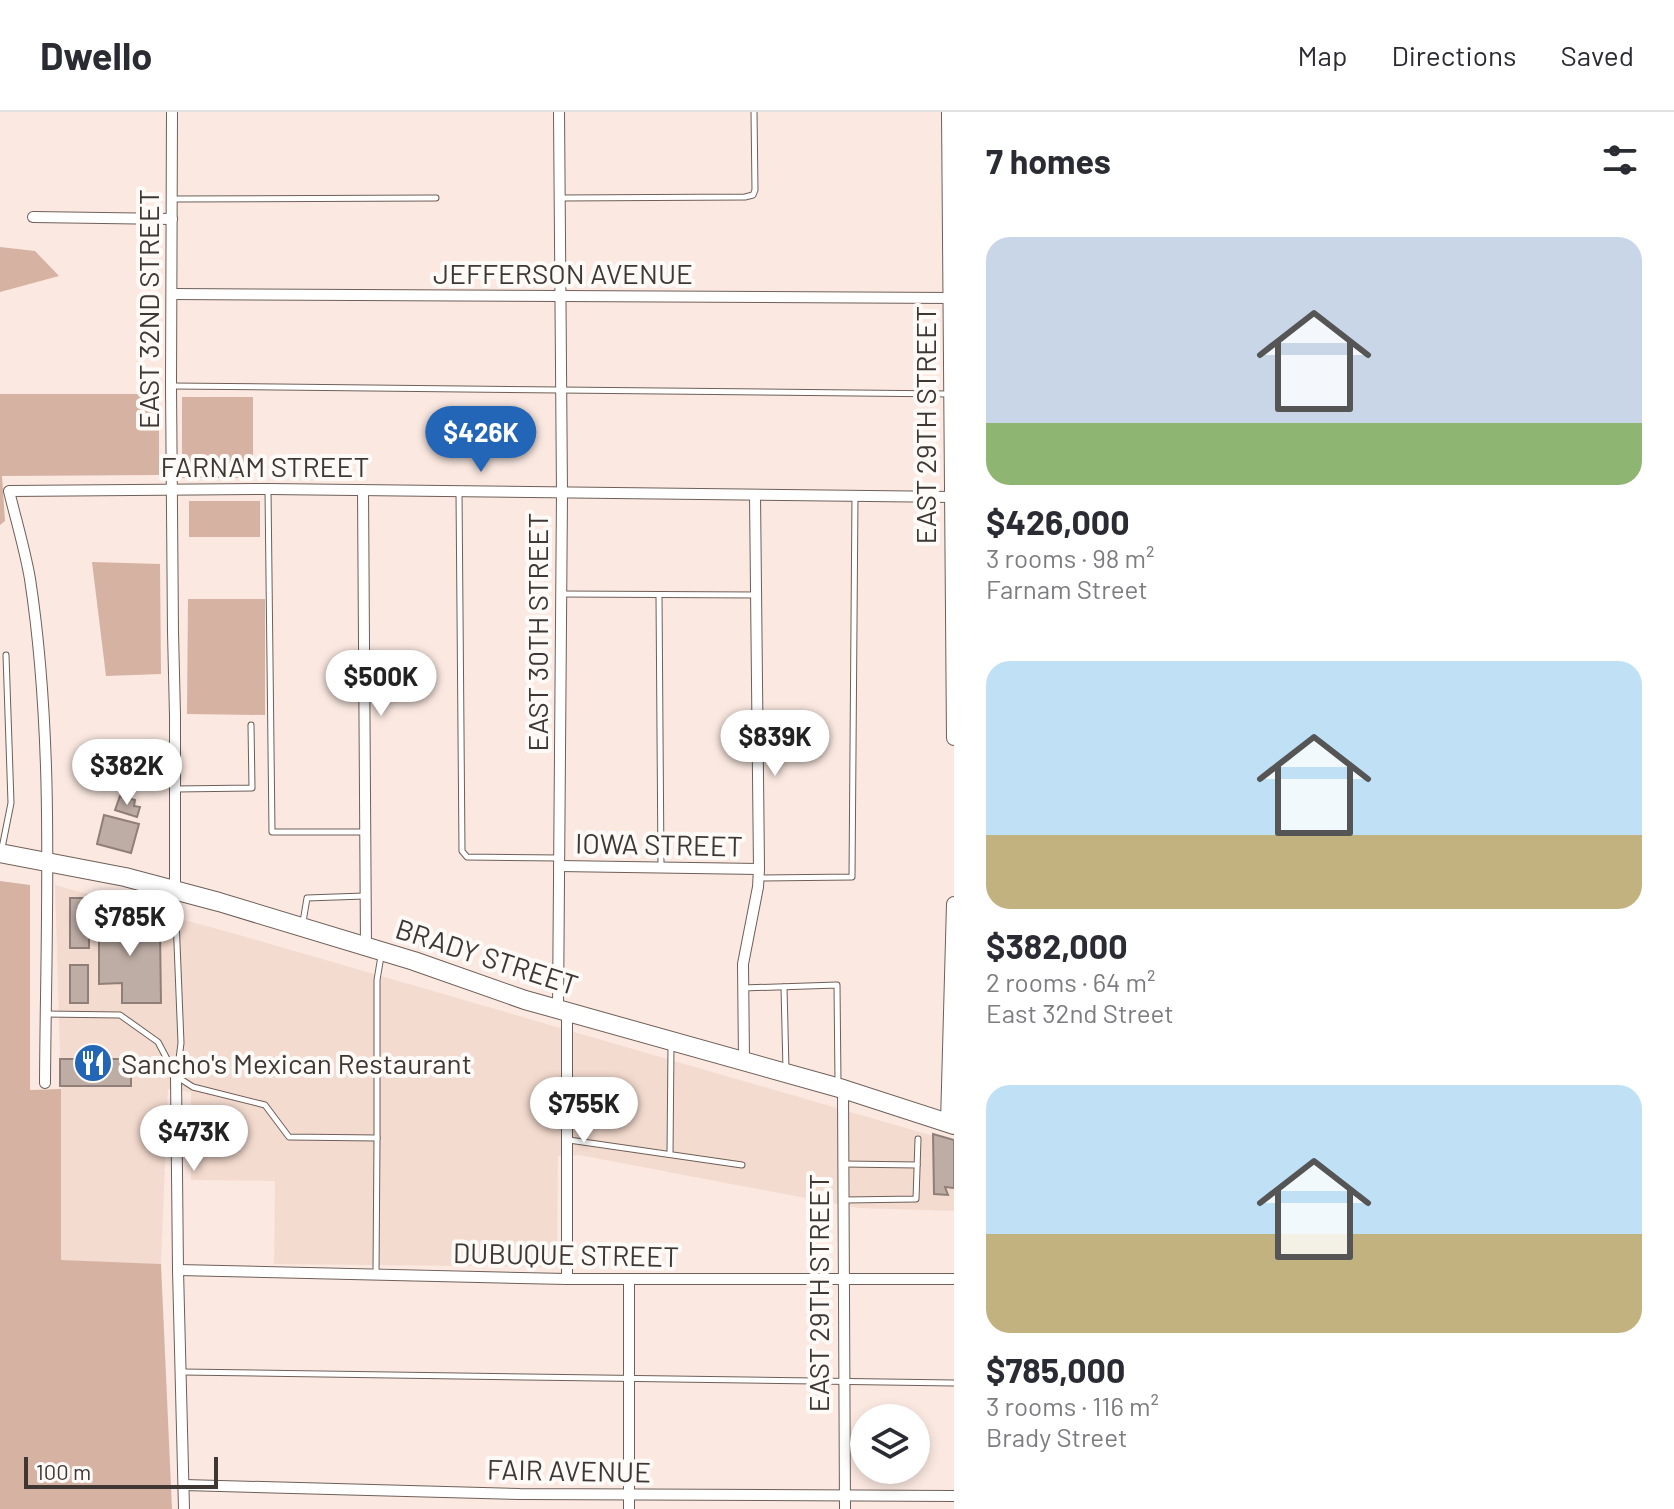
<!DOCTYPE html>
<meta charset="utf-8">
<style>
body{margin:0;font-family:Barlow,sans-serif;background:#f2f2f3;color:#2b2b33;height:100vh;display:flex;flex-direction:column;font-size:30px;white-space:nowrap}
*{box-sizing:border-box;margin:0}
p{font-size:26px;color:#7c7c81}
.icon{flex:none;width:44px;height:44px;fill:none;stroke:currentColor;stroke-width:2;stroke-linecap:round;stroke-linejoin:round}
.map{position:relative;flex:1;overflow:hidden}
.drawer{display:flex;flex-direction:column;background:#fff;width:720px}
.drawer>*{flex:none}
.fabs{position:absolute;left:850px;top:1292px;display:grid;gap:16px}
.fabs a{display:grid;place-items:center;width:80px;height:80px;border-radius:50%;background:#fff;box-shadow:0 4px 12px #0003;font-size:40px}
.scale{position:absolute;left:24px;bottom:20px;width:194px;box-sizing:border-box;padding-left:8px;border:4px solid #3e3734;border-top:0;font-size:22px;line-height:28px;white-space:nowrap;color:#3e3734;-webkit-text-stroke:6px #fdfaf8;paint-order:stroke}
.price{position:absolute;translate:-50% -68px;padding:0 18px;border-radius:28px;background:#fff;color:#222;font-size:26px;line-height:52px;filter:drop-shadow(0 2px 4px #0008)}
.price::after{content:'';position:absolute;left:50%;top:48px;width:24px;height:18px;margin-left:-12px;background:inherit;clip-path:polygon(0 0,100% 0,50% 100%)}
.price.on{background:#2365b6;color:#fff}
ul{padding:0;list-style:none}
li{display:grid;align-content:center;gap:16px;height:424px;padding:0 32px}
li span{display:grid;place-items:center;height:248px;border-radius:24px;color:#555}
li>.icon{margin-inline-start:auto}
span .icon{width:144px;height:144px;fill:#fffc;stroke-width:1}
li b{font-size:34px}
h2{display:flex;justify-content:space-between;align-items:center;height:96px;padding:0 32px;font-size:34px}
header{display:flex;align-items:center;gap:48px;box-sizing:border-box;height:112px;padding:0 40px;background:#fff;border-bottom:2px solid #e1e1e2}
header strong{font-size:38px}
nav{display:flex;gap:44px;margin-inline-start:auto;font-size:28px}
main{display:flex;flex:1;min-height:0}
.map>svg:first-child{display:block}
.built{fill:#f4dbcf}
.green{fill:#d6b2a2}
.building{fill:#beada5;stroke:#907f78;stroke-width:2}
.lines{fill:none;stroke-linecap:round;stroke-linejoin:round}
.service-casing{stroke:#6e5f58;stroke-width:7}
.minor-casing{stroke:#6e5f58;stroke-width:12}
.tertiary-casing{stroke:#6e5f58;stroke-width:16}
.trunk-casing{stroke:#6e5f58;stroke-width:20}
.service{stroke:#fff;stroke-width:5}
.minor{stroke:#fff;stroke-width:10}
.tertiary{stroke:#fff;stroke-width:14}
.trunk{stroke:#fff;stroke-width:18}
.labels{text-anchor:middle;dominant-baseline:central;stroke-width:8;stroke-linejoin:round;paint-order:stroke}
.street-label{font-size:28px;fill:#3e3734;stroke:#fdfaf8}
.poi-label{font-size:28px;fill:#3e3734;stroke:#fdfaf8;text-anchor:start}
</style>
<header>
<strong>Dwello</strong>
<nav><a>Map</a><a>Directions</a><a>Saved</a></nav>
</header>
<main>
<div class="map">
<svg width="954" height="1397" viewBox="0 0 954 1397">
<rect width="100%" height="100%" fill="#fbe9e1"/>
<path class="built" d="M55,773L243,824L954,1030V1099L858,1096L579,1043L558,1044L557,1155L274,1152L275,1069L191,1068V980L168,977L161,1152L61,1149V977Z"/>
<g class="green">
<path d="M0,135L35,139L59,164L0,180Z"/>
<path d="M0,282H159V363L2,364L5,409L0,413Z"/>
<rect x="182" y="285" width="71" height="81"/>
<rect x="189" y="389" width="71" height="36"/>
<path d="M92,450L160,452L161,562L106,564Z"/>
<path d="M188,487H265V603L187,602Z"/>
<path d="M0,769L30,773V978L61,977V1148L161,1152L172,1397H0Z"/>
</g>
<g class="building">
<path d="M120,684L135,688L134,694L140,695L137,705L115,698Z"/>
<path d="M104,703L139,712L131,741L97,732Z"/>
<rect x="70" y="786" width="19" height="50"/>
<path d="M99,801H137V820H160L161,891H122V871L99,872Z"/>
<rect x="70" y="853" width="18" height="38"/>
<rect x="60" y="947" width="71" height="27"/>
<path d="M933,1022L954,1028V1076L945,1075L948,1083L934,1082Z"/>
</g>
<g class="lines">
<g class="service-casing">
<g id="service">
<path d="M561,86L745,85L753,83L755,78L754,0"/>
<path d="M173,87L436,86"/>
<path d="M172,274L950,282"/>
<path d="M268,378L272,720H364"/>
<path d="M459,380L462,739L467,745L558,746"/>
<path d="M562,482L756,483"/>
<path d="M659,483L661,755"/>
<path d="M176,677L252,676L251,613"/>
<path d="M2,736L11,691L6,543"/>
<path d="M760,766L852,765L855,384"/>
<path d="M175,782L181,931L177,963"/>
<path d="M303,810L307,786L364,784"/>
<path d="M784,875L786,958"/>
<path d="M743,876L837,873L838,971"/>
<path d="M46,902L120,903L158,930L176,964L193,975L265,993L289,1025L377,1026L376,1162"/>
<path d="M377,1026V868L381,844"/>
<path d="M569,1028L742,1053"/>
<path d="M670,1042L671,933"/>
<path d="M844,1052L917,1053"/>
<path d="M845,1088L916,1087L918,1027"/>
<path d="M182,1260L954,1271"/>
</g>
</g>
<g class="minor-casing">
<g id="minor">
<path d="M172,0L171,274L173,520L175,604V778"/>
<path d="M33,105L172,107"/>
<path d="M172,182L954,186"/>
<path d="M363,378L366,835"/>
<path d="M559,754L759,757"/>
<path d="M558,897L562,381L559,0"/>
<path d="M567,899V1167"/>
<path d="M744,948L743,852L758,775L759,757L755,383"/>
<path d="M176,964L178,1158L184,1397"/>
<path d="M45,971C46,805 55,631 30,467C25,438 16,408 9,379L268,377L954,385"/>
<path d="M843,977L845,1397"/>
<path d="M178,1158L567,1167H954"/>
<path d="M184,1373L520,1382L954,1384"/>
<path d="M629,1397V1167"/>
</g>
</g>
<g class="tertiary-casing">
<g id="tertiary">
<path d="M949,0L954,626"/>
<path d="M948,1011L954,792"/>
</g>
</g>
<g class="trunk-casing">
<path id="trunk" d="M0,741L125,765L219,790L414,849L525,888L843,977L954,1013"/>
</g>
<use href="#service" class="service"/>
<use href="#minor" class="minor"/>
<use href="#tertiary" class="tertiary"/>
<use href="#trunk" class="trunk"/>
</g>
<defs>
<g id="restaurant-disc" transform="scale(2)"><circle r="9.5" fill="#2365b6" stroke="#fdfaf8"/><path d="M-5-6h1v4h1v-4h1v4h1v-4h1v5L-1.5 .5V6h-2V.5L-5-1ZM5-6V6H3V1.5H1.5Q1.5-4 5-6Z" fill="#fff"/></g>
</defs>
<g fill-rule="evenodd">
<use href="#restaurant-disc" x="93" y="951"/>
</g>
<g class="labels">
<g class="street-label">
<text x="563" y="161">JEFFERSON AVENUE</text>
<text transform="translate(148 197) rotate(-90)">EAST 32ND STREET</text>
<text transform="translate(925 313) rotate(-90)">EAST 29TH STREET</text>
<text x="265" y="354">FARNAM STREET</text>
<text transform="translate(537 520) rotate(-90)">EAST 30TH STREET</text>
<text transform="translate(659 732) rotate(1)">IOWA STREET</text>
<text transform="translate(487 844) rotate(18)">BRADY STREET</text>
<text transform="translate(566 1142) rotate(1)">DUBUQUE STREET</text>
<text transform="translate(818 1181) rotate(-90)">EAST 29TH STREET</text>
<text transform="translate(569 1358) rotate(1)">FAIR AVENUE</text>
</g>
<g class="poi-label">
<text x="121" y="951">Sancho's Mexican Restaurant</text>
</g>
</g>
</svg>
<div class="fabs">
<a><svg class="icon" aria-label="layers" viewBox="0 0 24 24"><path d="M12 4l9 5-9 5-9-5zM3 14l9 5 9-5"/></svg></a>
</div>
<div class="scale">100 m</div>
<b class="price on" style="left:481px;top:362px">$426K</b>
<b class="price" style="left:381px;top:606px">$500K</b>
<b class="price" style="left:775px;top:666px">$839K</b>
<b class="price" style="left:127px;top:695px">$382K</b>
<b class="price" style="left:130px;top:846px">$785K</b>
<b class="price" style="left:584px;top:1033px">$755K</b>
<b class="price" style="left:194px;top:1061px">$473K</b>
</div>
<section class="drawer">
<h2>7 homes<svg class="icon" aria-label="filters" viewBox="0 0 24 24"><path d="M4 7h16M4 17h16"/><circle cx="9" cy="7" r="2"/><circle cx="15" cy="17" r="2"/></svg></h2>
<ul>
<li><span style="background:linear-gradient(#c9d6e8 75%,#8fb573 0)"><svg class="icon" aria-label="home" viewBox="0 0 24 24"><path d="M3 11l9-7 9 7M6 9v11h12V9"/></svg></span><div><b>$426,000</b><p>3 rooms · 98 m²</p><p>Farnam Street</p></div></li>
<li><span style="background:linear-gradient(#bfe0f5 70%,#c2b280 0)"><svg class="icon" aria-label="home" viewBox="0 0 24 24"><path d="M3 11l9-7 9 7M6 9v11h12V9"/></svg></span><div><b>$382,000</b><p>2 rooms · 64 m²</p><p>East 32nd Street</p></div></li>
<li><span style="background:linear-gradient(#bfe0f5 60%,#c2b280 0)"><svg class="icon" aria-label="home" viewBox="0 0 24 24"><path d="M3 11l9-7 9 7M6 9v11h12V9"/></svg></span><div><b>$785,000</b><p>3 rooms · 116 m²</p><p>Brady Street</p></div></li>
</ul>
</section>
</main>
